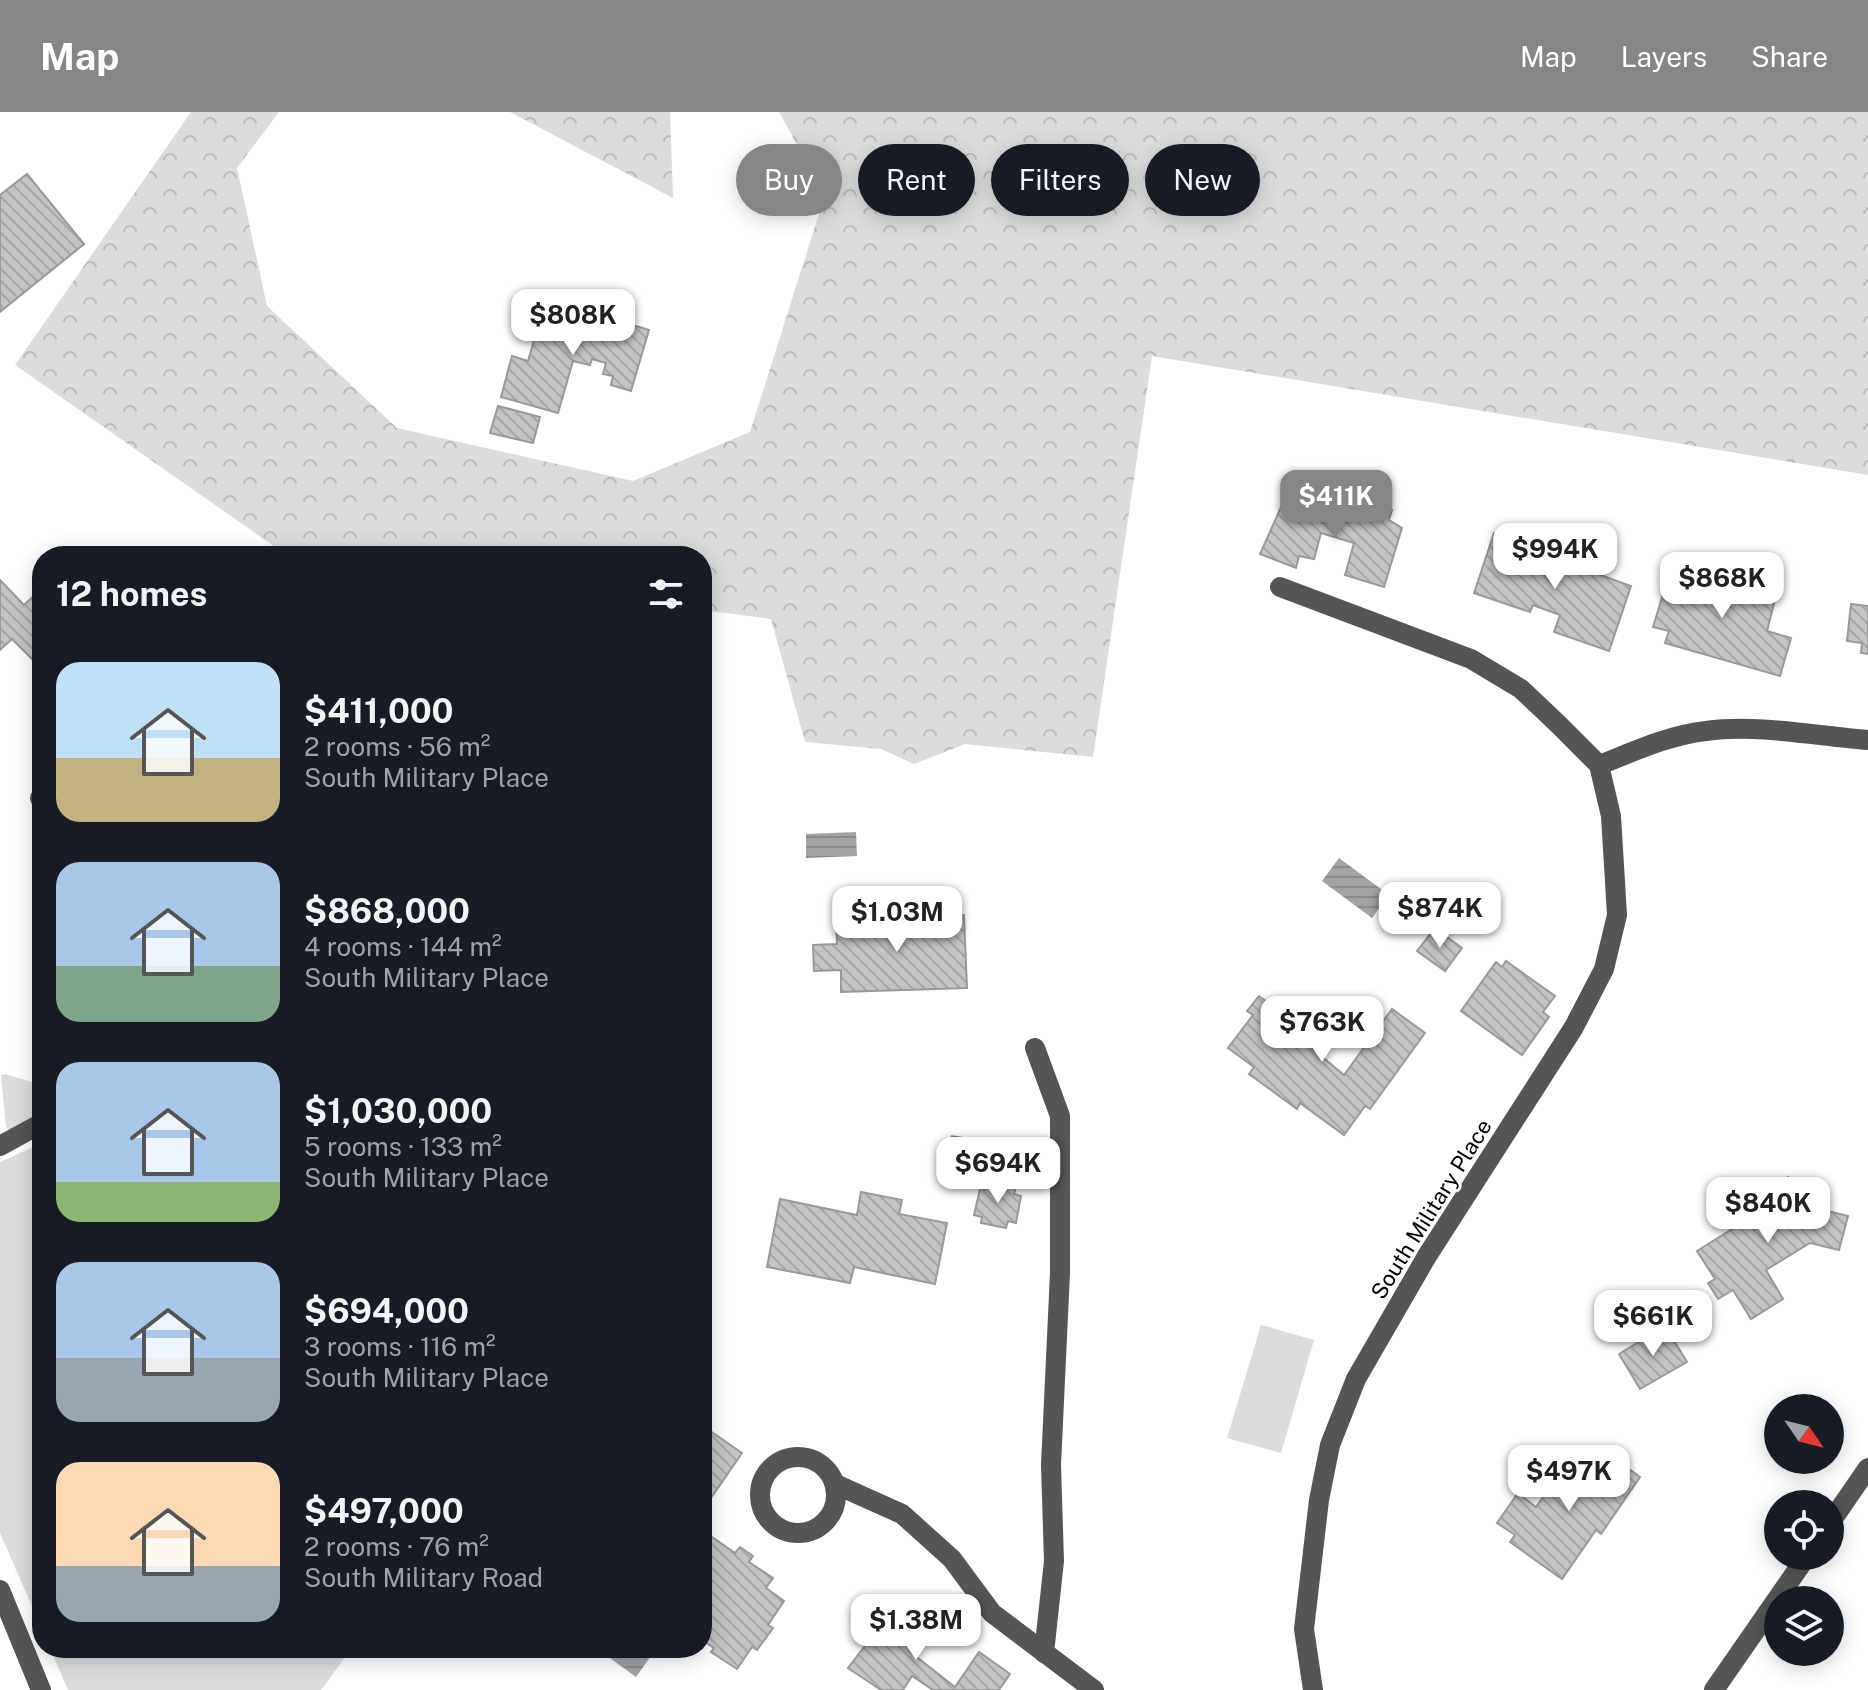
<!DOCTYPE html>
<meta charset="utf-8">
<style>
body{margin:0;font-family:"Public Sans",sans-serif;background:#20242c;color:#f1f3f6;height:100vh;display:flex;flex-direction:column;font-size:30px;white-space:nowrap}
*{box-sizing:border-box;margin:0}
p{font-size:26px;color:#9ea1a6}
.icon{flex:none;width:44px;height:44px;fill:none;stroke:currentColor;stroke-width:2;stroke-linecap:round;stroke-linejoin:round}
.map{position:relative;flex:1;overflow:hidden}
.drawer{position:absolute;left:32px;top:434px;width:680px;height:1112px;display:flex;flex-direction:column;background:#171b24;border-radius:32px;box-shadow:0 4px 20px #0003}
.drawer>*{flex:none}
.hud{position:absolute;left:736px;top:32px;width:760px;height:72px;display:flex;gap:16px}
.needle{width:52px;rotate:125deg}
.buttons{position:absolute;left:1764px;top:1282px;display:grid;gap:16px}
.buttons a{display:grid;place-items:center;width:80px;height:80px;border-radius:50%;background:#171b24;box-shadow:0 4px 20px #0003;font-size:40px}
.price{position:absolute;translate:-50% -68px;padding:0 18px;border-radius:16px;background:#fff;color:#222;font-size:26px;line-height:52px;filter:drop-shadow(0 2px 4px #0008)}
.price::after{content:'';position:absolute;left:50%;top:48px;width:24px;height:18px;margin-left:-12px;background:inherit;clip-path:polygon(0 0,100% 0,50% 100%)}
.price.on{background:#858687;color:#fff}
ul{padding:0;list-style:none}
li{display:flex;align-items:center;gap:24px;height:200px;padding:0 24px}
li span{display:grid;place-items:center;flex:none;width:224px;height:160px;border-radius:24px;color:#555}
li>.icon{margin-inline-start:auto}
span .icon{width:96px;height:96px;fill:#fffc;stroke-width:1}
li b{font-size:34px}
h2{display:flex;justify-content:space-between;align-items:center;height:96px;padding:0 24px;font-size:34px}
.chip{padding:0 28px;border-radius:36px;background:#171b24;box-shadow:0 4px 20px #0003;font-size:28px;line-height:72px}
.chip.on{background:#858687;color:#fff}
header{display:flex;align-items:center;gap:48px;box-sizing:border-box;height:112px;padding:0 40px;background:#858687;color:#fff}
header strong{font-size:38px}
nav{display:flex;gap:44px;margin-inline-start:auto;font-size:28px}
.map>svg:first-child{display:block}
.grass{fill:#dcdcdc}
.forest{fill:url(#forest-crowns)}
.water{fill:url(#water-rules)}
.building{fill:url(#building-back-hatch);stroke:#999;stroke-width:2}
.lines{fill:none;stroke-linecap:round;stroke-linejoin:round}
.minor{stroke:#555;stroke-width:20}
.labels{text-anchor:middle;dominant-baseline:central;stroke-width:6;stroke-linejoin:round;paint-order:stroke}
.street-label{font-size:22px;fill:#000;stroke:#fff}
</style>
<header>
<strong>Map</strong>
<nav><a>Map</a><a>Layers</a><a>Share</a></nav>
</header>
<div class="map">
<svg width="1868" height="1578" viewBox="0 0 1868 1578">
<defs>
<pattern id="forest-crowns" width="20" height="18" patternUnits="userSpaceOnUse" patternTransform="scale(2)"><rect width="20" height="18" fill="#dcdcdc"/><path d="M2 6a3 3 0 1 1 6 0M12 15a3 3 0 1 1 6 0" fill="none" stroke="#bbb"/></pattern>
<pattern id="water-rules" width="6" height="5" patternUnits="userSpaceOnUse" patternTransform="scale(2)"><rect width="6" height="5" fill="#a3a3a3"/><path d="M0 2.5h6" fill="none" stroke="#8b8b8b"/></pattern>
<pattern id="building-back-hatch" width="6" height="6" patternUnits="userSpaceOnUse" patternTransform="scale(2)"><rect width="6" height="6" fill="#c4c4c4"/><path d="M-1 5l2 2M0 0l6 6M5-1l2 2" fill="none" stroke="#a7a7a7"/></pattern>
</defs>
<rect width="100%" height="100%" fill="#fff"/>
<g class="grass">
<path d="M5,962L42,973V1009L9,1018L6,1015L1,963Z"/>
<path d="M42,1031V1517L0,1421V1050Z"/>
<path d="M1261,1213L1314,1228L1281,1341L1227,1326Z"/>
<path d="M50,1536H352L321,1578H68Z"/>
</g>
<g class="forest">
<path d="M191,0H279L237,56L267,194L397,316L633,369L750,320L825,83L779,0H1868V363L1152,244L1093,645L965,632L914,652L881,637L805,630L771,507L702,498V444H288L15,253Z"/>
<path d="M510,0H670L673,86Z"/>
</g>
<g class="water">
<path d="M856,720L857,744L806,746V722Z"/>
<path d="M1339,746L1389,783L1372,806L1322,769Z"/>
<path d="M951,1023L1012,1033L1006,1064L946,1054Z"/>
<path d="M596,1536H640L651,1544L636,1565Z"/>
</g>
<g class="building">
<path d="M27,62L84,132L0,200V83Z"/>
<path d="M550,194L612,212L613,207L649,218L631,279L611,273L613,264L603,262L606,251L592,247L590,253L573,249L558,301L501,285L512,244L528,249L541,204L546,206Z"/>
<path d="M498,294L540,305L533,331L490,321Z"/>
<path d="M1286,384L1316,393L1313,403L1335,409V406L1348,410L1353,394L1364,397L1366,390L1392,398L1389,408L1402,416L1384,475L1345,463L1354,431L1321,421L1314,447L1299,444L1296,456L1260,442Z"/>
<path d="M1494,421L1517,429L1515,434L1565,451L1567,447L1597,457L1595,461L1631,474L1609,539L1554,520L1560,503L1533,493L1530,500L1474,481Z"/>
<path d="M1688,454L1777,480L1767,519L1791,526L1780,564L1665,531L1669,519L1653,515L1668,466L1683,470Z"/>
<path d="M0,468L24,493L42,476V538L32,547L12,527L0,538Z"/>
<path d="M1851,492L1868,494V542L1861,541L1862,531L1847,529Z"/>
<path d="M964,803L967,876L841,880V858L814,859L813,833L837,832L836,808Z"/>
<path d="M1435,816L1462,836L1445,859L1417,839Z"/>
<path d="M1506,849L1555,884L1543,900L1549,905L1522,943L1461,899L1496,850L1502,855Z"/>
<path d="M1259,884L1296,911L1306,922L1302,928L1344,963L1392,897L1425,921L1370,997L1365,994L1344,1023L1300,991L1297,997L1249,962L1254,955L1228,936L1253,903L1247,899Z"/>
<path d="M1788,1065L1793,1073L1796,1071L1811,1095L1848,1104L1839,1138L1810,1131L1766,1158L1783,1187L1751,1207L1733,1178L1718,1187L1708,1171L1715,1167L1697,1139L1764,1097L1757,1084Z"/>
<path d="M987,1070L1016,1075L1014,1082L1021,1084L1016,1111L1008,1109L1006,1116L981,1111L982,1105L974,1103L980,1077L985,1078Z"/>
<path d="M861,1080L902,1088L899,1102L947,1111L935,1172L854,1155L850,1171L767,1155L780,1087L857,1103Z"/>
<path d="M1665,1214L1687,1250L1640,1277L1619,1242Z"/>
<path d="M706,1316L742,1341L702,1399V1322Z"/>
<path d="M1598,1335L1640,1365L1601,1422L1596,1418L1562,1467L1510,1430L1515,1423L1497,1411L1518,1381L1536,1395L1559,1362L1573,1371Z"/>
<path d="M702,1418L735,1441L740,1435L753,1444L749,1450L773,1466L766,1476L784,1489L768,1513L773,1516L757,1538L752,1535L737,1557L711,1540L714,1536L702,1528Z"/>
<path d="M894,1496L924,1517L909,1539L955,1575L979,1540L1010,1562L999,1578H933L912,1564L903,1578H881L848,1556Z"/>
</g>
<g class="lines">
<g class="minor">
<path d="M1280,475L1471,547L1521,577L1558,612L1599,653L1611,704L1617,803L1604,857L1574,915L1427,1144L1356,1267L1330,1333L1319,1388L1304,1517L1313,1578"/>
<path d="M1599,653C1633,640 1669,623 1706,619C1758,612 1816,624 1868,628"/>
<path d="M40,686L42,690"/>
<path d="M1035,936L1060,1004V1161L1051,1353L1054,1449L1044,1541"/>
<path d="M0,1034L42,1011"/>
<circle cx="798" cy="1383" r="38"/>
<path d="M835,1372L902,1402L952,1447L992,1501L1094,1578"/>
<path d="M1830,1411L1868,1356"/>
<path d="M0,1478L41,1578"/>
<path d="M1714,1578L1807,1444"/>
</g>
</g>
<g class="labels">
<g class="street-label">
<text transform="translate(1431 1097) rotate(-58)">South Military Place</text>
</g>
</g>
</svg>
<div class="buttons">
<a><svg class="needle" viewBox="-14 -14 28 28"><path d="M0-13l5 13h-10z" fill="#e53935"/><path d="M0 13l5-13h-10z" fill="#9ea1a6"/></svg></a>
<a><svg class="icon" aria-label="locate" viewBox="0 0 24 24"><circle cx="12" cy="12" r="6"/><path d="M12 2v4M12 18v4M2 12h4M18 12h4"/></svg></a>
<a><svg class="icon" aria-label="layers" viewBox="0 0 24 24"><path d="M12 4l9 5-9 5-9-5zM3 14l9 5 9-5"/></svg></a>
</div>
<b class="price" style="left:573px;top:245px">$808K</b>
<b class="price on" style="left:1336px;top:426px">$411K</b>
<b class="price" style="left:1555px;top:479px">$994K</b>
<b class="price" style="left:1722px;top:508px">$868K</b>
<b class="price" style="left:1440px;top:838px">$874K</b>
<b class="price" style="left:897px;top:842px">$1.03M</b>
<b class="price" style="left:1322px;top:952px">$763K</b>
<b class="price" style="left:998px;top:1093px">$694K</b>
<b class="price" style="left:1768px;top:1133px">$840K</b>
<b class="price" style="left:1653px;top:1246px">$661K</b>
<b class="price" style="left:1569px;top:1401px">$497K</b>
<b class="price" style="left:916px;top:1550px">$1.38M</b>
<div class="hud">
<a class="chip on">Buy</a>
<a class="chip">Rent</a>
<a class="chip">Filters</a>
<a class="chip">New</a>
</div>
<section class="drawer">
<h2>12 homes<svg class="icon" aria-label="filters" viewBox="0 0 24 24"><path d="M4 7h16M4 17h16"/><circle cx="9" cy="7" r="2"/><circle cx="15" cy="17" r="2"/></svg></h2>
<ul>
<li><span style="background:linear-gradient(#bfe0f5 60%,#c2b280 0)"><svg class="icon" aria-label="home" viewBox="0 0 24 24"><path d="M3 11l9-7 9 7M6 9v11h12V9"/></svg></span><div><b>$411,000</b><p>2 rooms · 56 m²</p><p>South Military Place</p></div></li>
<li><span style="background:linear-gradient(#a9c7e8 65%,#7fa58c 0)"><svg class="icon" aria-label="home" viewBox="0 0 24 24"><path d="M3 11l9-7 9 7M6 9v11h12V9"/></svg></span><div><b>$868,000</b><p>4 rooms · 144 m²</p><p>South Military Place</p></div></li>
<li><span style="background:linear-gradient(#a9c7e8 75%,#8fb573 0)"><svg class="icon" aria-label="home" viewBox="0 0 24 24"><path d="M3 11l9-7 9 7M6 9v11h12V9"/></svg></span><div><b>$1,030,000</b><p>5 rooms · 133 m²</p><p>South Military Place</p></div></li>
<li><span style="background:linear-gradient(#a9c7e8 60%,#9aa5b1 0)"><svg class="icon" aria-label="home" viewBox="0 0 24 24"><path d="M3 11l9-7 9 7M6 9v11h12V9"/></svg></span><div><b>$694,000</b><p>3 rooms · 116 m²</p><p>South Military Place</p></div></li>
<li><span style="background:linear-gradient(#ffd9b3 65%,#9aa5b1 0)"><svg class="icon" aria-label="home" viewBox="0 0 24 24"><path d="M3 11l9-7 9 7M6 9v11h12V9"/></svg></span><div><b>$497,000</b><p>2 rooms · 76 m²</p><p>South Military Road</p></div></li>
</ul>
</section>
</div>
